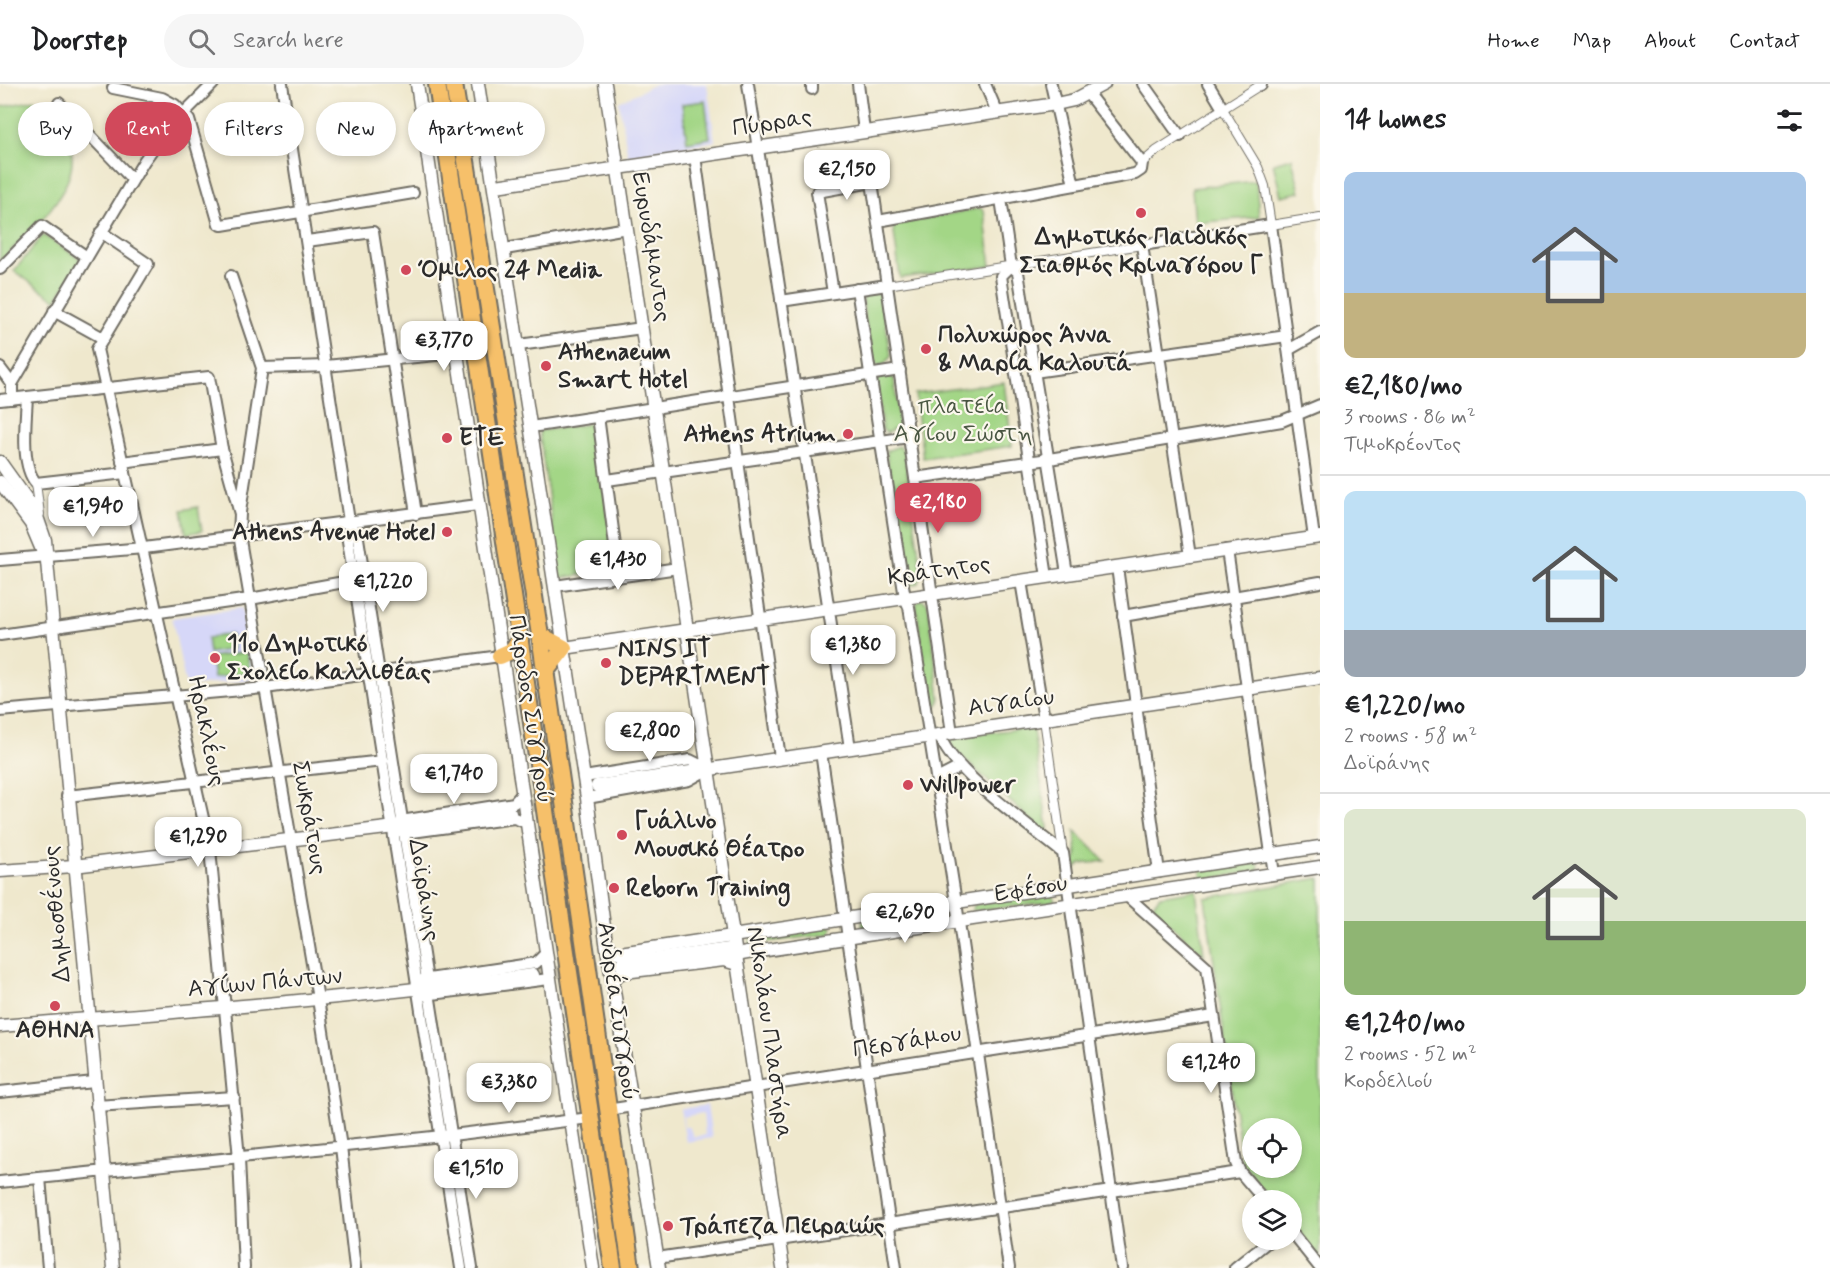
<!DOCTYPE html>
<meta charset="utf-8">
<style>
body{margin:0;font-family:Mynerve,sans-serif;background:#f6f6f6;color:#202124;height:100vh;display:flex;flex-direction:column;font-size:22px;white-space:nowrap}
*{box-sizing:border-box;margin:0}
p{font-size:20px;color:#757577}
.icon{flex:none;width:33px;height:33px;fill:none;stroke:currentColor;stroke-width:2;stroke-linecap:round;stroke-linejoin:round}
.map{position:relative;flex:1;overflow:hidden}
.drawer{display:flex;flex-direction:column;background:#fff;width:510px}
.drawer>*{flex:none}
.banner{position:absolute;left:18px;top:18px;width:570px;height:54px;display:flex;gap:12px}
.fabs{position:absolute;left:1242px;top:1034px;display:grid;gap:12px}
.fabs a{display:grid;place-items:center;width:60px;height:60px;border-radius:50%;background:#fff;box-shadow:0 3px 9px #0003;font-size:30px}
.price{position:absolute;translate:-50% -51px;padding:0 14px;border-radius:12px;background:#fff;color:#222;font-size:20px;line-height:39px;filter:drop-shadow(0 2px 3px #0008)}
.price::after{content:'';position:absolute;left:50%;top:36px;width:18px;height:14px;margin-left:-9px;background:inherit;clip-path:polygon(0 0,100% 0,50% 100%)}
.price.selected{background:#d1495b;color:#fff}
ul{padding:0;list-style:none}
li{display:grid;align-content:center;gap:12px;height:318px;padding:0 24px}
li+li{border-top:2px solid #e0e0e0}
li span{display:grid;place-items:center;height:186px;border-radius:12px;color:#555}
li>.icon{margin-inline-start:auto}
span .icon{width:108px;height:108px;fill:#fffc;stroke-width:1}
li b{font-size:26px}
h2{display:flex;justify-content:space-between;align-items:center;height:72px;padding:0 24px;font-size:26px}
.tag{padding:0 21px;border-radius:27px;background:#fff;box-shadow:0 3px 9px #0003;font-size:21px;line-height:54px}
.tag.selected{background:#d1495b;color:#fff}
header{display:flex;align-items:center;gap:36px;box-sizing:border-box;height:84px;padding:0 30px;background:#fff;border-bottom:2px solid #e0e0e0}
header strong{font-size:28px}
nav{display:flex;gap:33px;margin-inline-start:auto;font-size:21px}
.search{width:420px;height:54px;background:#f6f6f6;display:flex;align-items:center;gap:15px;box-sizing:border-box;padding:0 21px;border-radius:33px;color:#757577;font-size:22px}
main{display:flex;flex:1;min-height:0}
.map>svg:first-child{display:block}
.built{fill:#d6d7f8;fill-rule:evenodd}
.green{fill:#a3d686;stroke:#678058;stroke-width:1.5;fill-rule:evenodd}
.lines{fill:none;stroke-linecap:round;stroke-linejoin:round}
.tertiary-tunnel{stroke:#c8c2ad;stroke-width:12;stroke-dasharray:12 6;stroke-linecap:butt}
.pedestrian-casing{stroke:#706d64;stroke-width:10}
.minor-casing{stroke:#706d64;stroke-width:14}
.tertiary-casing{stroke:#706d64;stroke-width:15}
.trunk-casing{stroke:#706d64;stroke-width:20}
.pedestrian{stroke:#fff;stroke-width:8}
.minor{stroke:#fff;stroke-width:10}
.tertiary{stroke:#fff;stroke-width:12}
.trunk{stroke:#f6c06b;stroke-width:16}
.poi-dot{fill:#d1495b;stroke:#fbf7ec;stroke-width:2}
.labels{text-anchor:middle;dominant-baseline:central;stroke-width:4.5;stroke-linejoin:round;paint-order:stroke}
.street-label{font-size:24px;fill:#2b2b2b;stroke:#fbf7ec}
.poi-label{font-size:24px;font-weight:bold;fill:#2b2b2b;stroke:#fbf7ec;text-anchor:start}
.park-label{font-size:24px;fill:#495642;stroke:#fbf7ec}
</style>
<header>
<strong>Doorstep</strong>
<div class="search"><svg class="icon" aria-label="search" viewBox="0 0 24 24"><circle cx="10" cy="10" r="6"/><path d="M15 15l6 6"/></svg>Search here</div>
<nav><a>Home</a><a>Map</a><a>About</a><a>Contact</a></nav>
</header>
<main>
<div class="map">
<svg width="1320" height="1184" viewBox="0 0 1320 1184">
<rect width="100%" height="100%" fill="#fbf7ec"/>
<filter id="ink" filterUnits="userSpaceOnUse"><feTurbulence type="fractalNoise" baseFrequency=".0167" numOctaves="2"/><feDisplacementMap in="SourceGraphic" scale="12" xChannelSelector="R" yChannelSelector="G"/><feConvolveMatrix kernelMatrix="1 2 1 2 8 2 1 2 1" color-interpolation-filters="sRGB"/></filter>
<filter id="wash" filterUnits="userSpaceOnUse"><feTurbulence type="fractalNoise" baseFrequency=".008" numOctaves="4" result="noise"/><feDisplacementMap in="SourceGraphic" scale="24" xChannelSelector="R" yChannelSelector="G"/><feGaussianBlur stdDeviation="1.35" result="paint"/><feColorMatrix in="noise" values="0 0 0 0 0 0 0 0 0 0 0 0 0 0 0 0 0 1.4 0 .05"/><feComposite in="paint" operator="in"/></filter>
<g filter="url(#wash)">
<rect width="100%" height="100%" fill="#efe8cd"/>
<g class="built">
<path d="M655,0H707L715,57L628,73L619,18Z"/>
<path d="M242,524L254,595L186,603L172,534Z"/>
<path d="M707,1021L712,1054L686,1058L680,1025ZM703,1029L705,1051L694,1053L689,1043H684L683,1033Z"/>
</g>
<g class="green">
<path d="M35,16C114,74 50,130 0,177V23Z"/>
<path d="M705,17L710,54L687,58L682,20Z"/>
<path d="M1292,74L1300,108L1281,112L1273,79Z"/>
<path d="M1256,97L1259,133L1195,139L1192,104Z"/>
<path d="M980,124L984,127L991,182L900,194L893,141Z"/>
<path d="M43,151L82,176L56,216L14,187Z"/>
<path d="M874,207L881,211L891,272L884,281H877L871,276L863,219L864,210Z"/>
<path d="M887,290L894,294L899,342L887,349L882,345L876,296L880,291Z"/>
<path d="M1004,298L1012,362L923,374L915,310Z"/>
<path d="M595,339L616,486L560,494L539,347Z"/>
<path d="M899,362L904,367L922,491L918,499L911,501L904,495L886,367Z"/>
<path d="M198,423L202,447L186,450L182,426Z"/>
<path d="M919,516H923L928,520L940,614L938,621L933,622L929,618L916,520Z"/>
<path d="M231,550L233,565L209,569L207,554Z"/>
<path d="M247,568L250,588L214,594L211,573Z"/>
<path d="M1027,644L1033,647L1048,744L1045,749L953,665L949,658L952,653Z"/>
<path d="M1075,747L1105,777L1081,780L1073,786L1070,780L1077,774Z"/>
<path d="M1258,778L1259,784L1256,787L1202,796L1201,786Z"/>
<path d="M1320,794V1177L1292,1141V1116H1271L1242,1079L1205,814ZM1252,1044H1292V1083H1252Z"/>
<path d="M1196,806L1204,871L1151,823L1160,812Z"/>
<path d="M1051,809L1055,815L1053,818L972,827L974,821Z"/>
<path d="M941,825L944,826L943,833L862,843L863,837Z"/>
<path d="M829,842L832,843L831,850L750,860L751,854Z"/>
</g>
</g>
<g filter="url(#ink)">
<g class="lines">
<g class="tertiary-tunnel">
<path d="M510,729L595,702"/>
<path d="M533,891L618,880"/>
</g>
<g class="pedestrian-casing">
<g id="pedestrian">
<path d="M1223,25L1258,83L1265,102L1271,141L1320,133"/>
<path d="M1142,79L1156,67L1262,0"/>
<path d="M887,201L1142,161"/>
<path d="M36,399L40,430"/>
<path d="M1044,635L1063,769"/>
</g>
</g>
<g class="minor-casing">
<g id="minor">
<path d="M282,0L349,437L348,457L461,1184"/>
<path d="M748,0L850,664"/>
<path d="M812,0V5"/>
<path d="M858,0L864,47"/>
<path d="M985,0L997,28"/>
<path d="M1051,0L1074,101"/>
<path d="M1143,0L1180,52"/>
<path d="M1208,0L1223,25"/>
<path d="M1260,0L1261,1"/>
<path d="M113,4L162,14L175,21L189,36L219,140L222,141L413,109"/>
<path d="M59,19L132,95"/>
<path d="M695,72L780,674"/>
<path d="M1001,115L1011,182L1018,188L1067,490"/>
<path d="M878,137L1135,90L1141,86L1142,79L1088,10"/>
<path d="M101,148L148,180L97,265L210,765L239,1074L244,1184"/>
<path d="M307,157L373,148L416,430"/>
<path d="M505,165L627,144"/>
<path d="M1011,182L1001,192L1047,493"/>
<path d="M0,185L42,142L87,173"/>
<path d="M231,192L262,284L240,428"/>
<path d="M857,205L905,514L909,523L956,818L1009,1184"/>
<path d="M833,209L817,108L872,98L952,649"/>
<path d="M781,217L887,201"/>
<path d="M54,227L103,254"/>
<path d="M519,261L642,244"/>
<path d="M1290,265L1320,248"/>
<path d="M0,284L12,300"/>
<path d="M262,284L326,282L456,269"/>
<path d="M1034,288L1287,252"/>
<path d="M27,313C26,336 20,381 36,399L125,389"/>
<path d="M12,315V300L144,77L164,49L213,0"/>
<path d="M0,316L209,293L222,365L240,430L239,450L318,915L341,1063L355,1184"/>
<path d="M598,332L619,492"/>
<path d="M531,343L900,286"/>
<path d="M122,378L222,365"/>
<path d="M915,394L1049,375L1282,337L1320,321"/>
<path d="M607,396L909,353"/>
<path d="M351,440L358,454L472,1184"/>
<path d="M1227,466L1274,790"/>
<path d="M1190,472L1142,161L1271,141L1314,454"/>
<path d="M0,476L144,464L478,421"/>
<path d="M1117,483L1159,788"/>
<path d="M1021,497L1044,635"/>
<path d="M555,502L678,484"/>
<path d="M1123,532L1320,498"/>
<path d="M0,551L250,515L355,496"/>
<path d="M0,627L265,604L500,572"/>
<path d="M940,651C948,685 1033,744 1063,769L1122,1184"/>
<path d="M821,668L896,1184"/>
<path d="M584,693L690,676L708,685"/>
<path d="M937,695L960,683"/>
<path d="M67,712L383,677"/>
<path d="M587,714L689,696L705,687"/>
<path d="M401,737L514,719L521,711"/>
<path d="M399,747L412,748L514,734L525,738"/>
<path d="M1127,812L1207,883L1236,1079L1240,1088L1264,1116"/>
<path d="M422,896L536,879L545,870"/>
<path d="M424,911L549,895"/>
<path d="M0,1008L94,998"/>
<path d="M96,1022L234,1013"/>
<path d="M607,1026L1214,932"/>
<path d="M40,1094L48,1184"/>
<path d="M0,1098L452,1051L590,1034"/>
<path d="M1292,1149L1320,1184"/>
<path d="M657,1174L1240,1088"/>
<path d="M1235,1184L1271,1155"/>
</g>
</g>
<g class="tertiary-casing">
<g id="tertiary">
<path d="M417,0L593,1184"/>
<path d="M478,0L587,714L606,858L659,1184"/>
<path d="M605,0L783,1184"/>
<path d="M496,102L1056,20L1074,16L1104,0"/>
<path d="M0,378L35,427L45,456L113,1184"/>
<path d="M0,398L31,440L42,466"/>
<path d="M564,564L1320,453"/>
<path d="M597,702L1320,594"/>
<path d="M0,787L74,782L510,729"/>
<path d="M607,859L612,867L620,869L1320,763"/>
<path d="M730,866L736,871L747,869L1320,783"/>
<path d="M621,880L729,865"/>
<path d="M613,899L617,891L624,888L724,876L737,880"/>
<path d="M0,942C178,928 356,914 533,891"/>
</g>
</g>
<g class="trunk-casing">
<g id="trunk">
<path d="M437,0L613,1184"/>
<path d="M454,0L540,551L631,1184"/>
<path d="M540,551L564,564L545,588"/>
<path d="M500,572L511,567L520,556"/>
</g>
</g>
<use href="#pedestrian" class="pedestrian"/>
<use href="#minor" class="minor"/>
<use href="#tertiary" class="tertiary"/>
<use href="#trunk" class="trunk"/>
</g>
</g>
<g class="poi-dot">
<circle cx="1141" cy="129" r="6"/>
<circle cx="406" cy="186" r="6"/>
<circle cx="926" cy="265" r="6"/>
<circle cx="546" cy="282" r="6"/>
<circle cx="848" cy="350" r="6"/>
<circle cx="447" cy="354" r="6"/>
<circle cx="447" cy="448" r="6"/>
<circle cx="215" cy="574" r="6"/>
<circle cx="606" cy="579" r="6"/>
<circle cx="908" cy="701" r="6"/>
<circle cx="622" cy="751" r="6"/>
<circle cx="614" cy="804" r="6"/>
<circle cx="55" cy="922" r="6"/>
<circle cx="668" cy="1142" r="6"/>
</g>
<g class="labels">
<g class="street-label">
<text transform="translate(772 39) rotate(-9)">Πύρρας</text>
<text transform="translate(651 163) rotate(81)">Ευρυδάμαντος</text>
<text transform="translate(939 487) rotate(-8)">Κράτητος</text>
<text transform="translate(1011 619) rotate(-8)">Αιγαίου</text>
<text transform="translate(530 625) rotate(81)">Πάροδος Συγγρού</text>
<text transform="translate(206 647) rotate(78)">Ηρακλέους</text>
<text transform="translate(309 734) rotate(80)">Σωκράτους</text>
<text transform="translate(1031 805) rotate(-9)">Εφέσου</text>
<text transform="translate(424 806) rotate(81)">Δοϊράνης</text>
<text transform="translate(57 830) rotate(-95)">Δημοσθένους</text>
<text transform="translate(265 899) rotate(-5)">Αγίων Πάντων</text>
<text transform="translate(617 927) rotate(82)">Ανδρέα Συγγρού</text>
<text transform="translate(769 949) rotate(82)">Νικολάου Πλαστήρα</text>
<text transform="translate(907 958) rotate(-9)">Περγάμου</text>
</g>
<g class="poi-label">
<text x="1141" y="153" text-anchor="middle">Δημοτικός Παιδικός<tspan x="1141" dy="28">Σταθμός Κριναγόρου Γ</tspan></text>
<text x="418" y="186">Όμιλος 24 Media</text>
<text x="938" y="251">Πολυχώρος Άννα<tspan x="938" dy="28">&amp; Μαρία Καλουτά</tspan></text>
<text x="558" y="268">Athenaeum<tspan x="558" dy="28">Smart Hotel</tspan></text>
<text x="836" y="350" text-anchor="end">Athens Atrium</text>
<text x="459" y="354">ETE</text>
<text x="435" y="448" text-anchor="end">Athens Avenue Hotel</text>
<text x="227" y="560">11ο Δημοτικό<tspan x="227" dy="28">Σχολείο Καλλιθέας</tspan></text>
<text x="618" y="565">NINS IT<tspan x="618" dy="28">DEPARTMENT</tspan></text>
<text x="920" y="701">Willpower</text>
<text x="634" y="737">Γυάλινο<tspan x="634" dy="28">Μουσικό Θέατρο</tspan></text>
<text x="626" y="804">Reborn Training</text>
<text x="55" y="946" text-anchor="middle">ΑΘΗΝΑ</text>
<text x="680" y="1142">Τράπεζα Πειραιώς</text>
</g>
<g class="park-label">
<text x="963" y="322">πλατεία<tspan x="963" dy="28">Αγίου Σώστη</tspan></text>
</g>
</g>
</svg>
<div class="fabs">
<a><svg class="icon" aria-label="locate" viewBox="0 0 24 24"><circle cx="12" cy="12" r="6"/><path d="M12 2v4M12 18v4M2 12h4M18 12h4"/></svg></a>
<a><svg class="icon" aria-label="layers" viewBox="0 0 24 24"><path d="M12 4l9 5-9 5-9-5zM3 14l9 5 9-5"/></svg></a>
</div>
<b class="price" style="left:847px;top:117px">€2,150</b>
<b class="price" style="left:444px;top:288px">€3,770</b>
<b class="price selected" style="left:938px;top:450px">€2,180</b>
<b class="price" style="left:93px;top:454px">€1,940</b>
<b class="price" style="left:618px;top:507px">€1,430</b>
<b class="price" style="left:383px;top:529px">€1,220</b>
<b class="price" style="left:853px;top:592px">€1,380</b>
<b class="price" style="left:650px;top:679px">€2,800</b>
<b class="price" style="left:454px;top:721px">€1,740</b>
<b class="price" style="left:198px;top:784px">€1,290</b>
<b class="price" style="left:905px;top:860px">€2,690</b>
<b class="price" style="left:1211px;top:1010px">€1,240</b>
<b class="price" style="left:509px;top:1030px">€3,380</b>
<b class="price" style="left:476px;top:1116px">€1,510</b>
<div class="banner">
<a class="tag">Buy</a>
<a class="tag selected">Rent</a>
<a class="tag">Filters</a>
<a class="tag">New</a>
<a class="tag">Apartment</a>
</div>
</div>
<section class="drawer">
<h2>14 homes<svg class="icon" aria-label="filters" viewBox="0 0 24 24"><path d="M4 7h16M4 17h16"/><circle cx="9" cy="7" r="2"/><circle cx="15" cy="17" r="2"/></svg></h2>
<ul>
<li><span style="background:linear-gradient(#a9c7e8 65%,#c2b280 0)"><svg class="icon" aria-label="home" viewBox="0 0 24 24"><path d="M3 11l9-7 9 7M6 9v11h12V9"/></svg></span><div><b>€2,180/mo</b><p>3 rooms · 86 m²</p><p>Τιμοκρέοντος</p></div></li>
<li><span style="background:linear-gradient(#bfe0f5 75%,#9aa5b1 0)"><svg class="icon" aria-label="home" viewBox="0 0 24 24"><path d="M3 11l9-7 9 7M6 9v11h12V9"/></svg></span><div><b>€1,220/mo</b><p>2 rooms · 58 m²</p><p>Δοϊράνης</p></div></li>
<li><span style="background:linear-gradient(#dfe7d0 60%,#8fb573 0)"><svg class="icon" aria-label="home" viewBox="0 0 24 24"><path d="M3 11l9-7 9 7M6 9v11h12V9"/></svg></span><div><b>€1,240/mo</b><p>2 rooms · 52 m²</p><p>Κορδελιού</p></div></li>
</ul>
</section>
</main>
